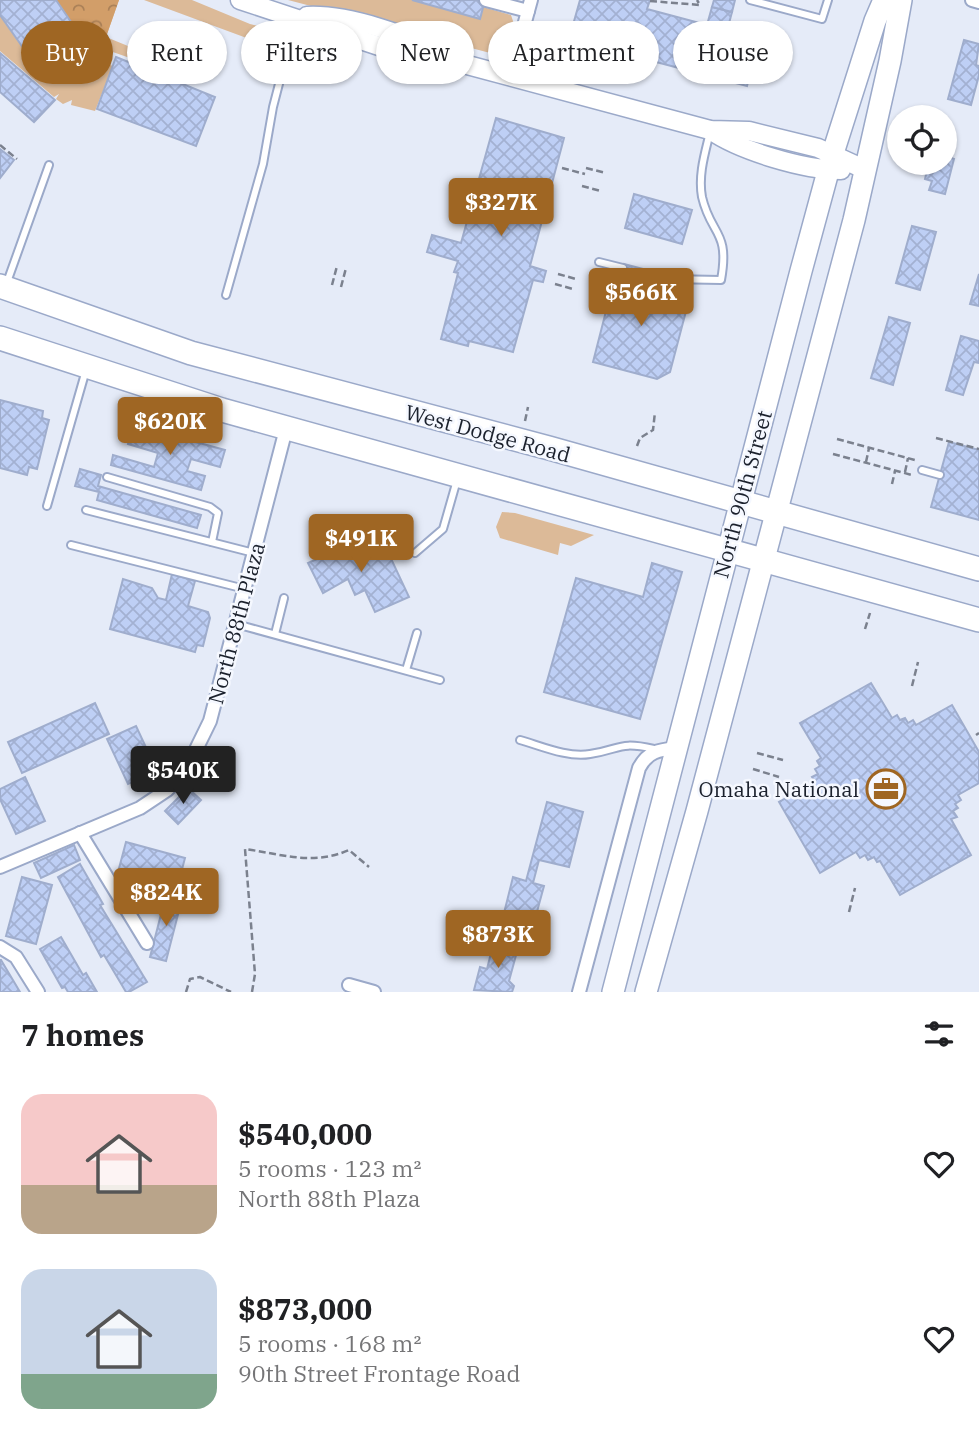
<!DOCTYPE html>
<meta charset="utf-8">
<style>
body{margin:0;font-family:"IBM Plex Serif",serif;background:#f6f6f6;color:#202124;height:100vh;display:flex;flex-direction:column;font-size:26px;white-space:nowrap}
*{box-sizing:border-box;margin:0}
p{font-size:23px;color:#757577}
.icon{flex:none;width:38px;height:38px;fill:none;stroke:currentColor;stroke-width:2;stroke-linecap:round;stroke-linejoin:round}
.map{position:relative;height:992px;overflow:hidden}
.details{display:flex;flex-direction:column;background:#fff;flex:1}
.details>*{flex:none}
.guide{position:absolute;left:21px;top:21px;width:938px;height:63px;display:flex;gap:14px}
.fabs{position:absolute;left:887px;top:105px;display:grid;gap:14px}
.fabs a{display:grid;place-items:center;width:70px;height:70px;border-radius:50%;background:#fff;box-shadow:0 2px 5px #0004;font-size:35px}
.price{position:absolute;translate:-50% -60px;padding:0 16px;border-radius:7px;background:#9f6623;color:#fff;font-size:23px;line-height:46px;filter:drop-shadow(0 2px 4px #0008)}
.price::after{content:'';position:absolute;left:50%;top:42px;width:21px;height:16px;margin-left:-10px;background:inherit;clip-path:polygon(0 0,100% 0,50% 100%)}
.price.selected{background:#222;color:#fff}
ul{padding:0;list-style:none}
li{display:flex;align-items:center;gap:21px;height:175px;padding:0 21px}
li span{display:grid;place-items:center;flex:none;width:196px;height:140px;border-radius:21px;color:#555}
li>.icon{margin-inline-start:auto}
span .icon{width:84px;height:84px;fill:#fffc;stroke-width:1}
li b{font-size:30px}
h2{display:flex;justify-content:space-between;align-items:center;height:84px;padding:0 21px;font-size:30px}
.tag{padding:0 24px;border-radius:32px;background:#fff;box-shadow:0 2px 5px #0004;font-size:24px;line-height:63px}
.tag.selected{background:#9f6623;color:#fff}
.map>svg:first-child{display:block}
.green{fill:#dcba98}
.forest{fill:url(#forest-crowns)}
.building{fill:url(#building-cross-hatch);stroke:#9fadcd;stroke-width:2}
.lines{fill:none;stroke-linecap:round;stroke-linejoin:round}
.lane-casing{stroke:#9ba9c9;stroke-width:10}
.street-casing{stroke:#9ba9c9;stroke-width:16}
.secondary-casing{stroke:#9ba9c9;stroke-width:21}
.primary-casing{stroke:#9ba9c9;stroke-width:24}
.highway-casing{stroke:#9ba9c9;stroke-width:26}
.path{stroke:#7b818e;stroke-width:2.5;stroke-dasharray:7 3.5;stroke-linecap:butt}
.lane{stroke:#fff;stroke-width:6}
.street{stroke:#fff;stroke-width:12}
.secondary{stroke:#fff;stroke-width:18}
.primary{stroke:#fff;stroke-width:21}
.highway{stroke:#fff;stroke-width:23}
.labels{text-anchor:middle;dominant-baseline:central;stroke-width:5;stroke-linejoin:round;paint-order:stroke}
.street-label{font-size:21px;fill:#1b212d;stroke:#f5f8ff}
.poi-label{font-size:21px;fill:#1b212d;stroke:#f5f8ff;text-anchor:end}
</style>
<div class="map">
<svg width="979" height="992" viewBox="0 0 979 992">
<defs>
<pattern id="forest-crowns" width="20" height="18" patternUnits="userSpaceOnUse" patternTransform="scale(1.75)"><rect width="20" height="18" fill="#d29e69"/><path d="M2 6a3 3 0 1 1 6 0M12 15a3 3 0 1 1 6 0" fill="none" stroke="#aa8057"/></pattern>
<pattern id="building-cross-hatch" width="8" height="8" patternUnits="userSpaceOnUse" patternTransform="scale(1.75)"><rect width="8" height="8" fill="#becff5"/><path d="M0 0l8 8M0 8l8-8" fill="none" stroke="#a3b1d2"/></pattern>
</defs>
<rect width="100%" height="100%" fill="#e5ebf8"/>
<g class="green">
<path d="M56,0H119L106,37L167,62L164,70L110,51L105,63L113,66L95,111L71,105L72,100L63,104L56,99L59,94L54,97L0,51V15L26,52L71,22Z"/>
<path d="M144,0H192L250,24L280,32L284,35L277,57L268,61L250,54L252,40Z"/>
<path d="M288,0H412L480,18L483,7L511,15L514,24L505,50L494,54Z"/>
<path d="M502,512L515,513L594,535L571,546L560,543L558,555L500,538L496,527Z"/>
</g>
<path class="forest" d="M56,0H119L106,37H101L68,83L37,60L32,48L71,22Z"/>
<g class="building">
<path d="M0,0H56L71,22L26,52L0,15Z"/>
<path d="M412,0H485L480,19Z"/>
<path d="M580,0H650L647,9L707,25L712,7L732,12L727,31L779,44L771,75L751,69L747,86L569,39Z"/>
<path d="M714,0H735L732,12L712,7Z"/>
<path d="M964,40L979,44L976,65L979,66V75L971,105L948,99Z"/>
<path d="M0,53L55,100L34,122L0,92Z"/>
<path d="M116,57L215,97L196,146L97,109Z"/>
<path d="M496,118L564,138L530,266L546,271L543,282L533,280L513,352L469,341L468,346L441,339L458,273L454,272L458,261L427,252L432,235L461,243Z"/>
<path d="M945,138L952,139L948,157L954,159L945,194L929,190L932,181L925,179L928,166L922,165L945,163Z"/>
<path d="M0,149L14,160L0,178Z"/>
<path d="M634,194L692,210L682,244L625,228Z"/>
<path d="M912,226L936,232L920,290L896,283Z"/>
<path d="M624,264L643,269L640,282L621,277Z"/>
<path d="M979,274V306L970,304Z"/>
<path d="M615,276L690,296L670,372L657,379L593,362Z"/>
<path d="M889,317L910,323L893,385L871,378Z"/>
<path d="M961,336L979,341V363L974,362L963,395L946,390Z"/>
<path d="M0,400L43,411L42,418L49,420L37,469L29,467L27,475L0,468Z"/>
<path d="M133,425L225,450L220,467L191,459L187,471L205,476L201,490L111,465L113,455L154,467L158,453L128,444Z"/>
<path d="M949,442L979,450V520L931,507Z"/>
<path d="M80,469L101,475L98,486L201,515L197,528L97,500L99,492L75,486Z"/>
<path d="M355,542L362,548L372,544L377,555L387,550L409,597L375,612L365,590L355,595L348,579L323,593L308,563Z"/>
<path d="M652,563L682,572L640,719L544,692L576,578L643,597Z"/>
<path d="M172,574L195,581L188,606L208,612L210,618L203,646L197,645L195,652L110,629L123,579L152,588L158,598L166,600Z"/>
<path d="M871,683L892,718L897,715L900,720L905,718L908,723L913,720L916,725L952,705L979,752V783L958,795L961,800L955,804L958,808L953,811L957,817L951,819L971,855L900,895L880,861L877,862L874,857L868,860L865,855L860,858L856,852L820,873L779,802L815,782L812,777L818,774L815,769L820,766L817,761L821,758L800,723Z"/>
<path d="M95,703L109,734L22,773L8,742Z"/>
<path d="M136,726L157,771L128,784L107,739Z"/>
<path d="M25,777L45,821L16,834L0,799V789Z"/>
<path d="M188,788L201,800L178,824L165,811Z"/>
<path d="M547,802L583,812L569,867L539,860L533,883L544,886L529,941L499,933L513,877L526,881Z"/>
<path d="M126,842L185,858L177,888L118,872Z"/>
<path d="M74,845L80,860L41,878L34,863Z"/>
<path d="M80,864L103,904L100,905L147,982L129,992H126L104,955L101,957L58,877Z"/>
<path d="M22,877L52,885L36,944L6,936Z"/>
<path d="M166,895L182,899L166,961L150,957Z"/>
<path d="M61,937L83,975L86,973L97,992H68L65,987L62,988L40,949Z"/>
<path d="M494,941L518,948L509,981L514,986L512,992L474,990L480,967L487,969Z"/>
<path d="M0,960H1L20,992H0Z"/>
</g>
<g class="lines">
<g class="lane-casing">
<g id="lane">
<path d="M750,0L822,19L828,0"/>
<path d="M599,262L623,268"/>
<path d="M642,273L666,279L721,280C730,230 711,236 702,197C698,175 705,153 710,132"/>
<path d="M6,285L49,165"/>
<path d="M226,295L263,164L273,107L295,22"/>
<path d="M922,470L940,475"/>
<path d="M107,477L210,507L218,513L212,542"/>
<path d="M47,506L86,370"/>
<path d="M86,510L254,553"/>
<path d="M71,545L245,589"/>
<path d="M415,553L443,529L457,480"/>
<path d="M236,624L440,680"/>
<path d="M275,634L284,598"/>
<path d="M406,670L417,633"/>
<path d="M520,740C541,746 568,758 590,754C622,749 618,741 654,749"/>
</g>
</g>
<g class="street-casing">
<g id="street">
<path d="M486,0L528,11"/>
<path d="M972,0L979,2"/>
<path d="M510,77L531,0"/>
<path d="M80,833L147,943"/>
<path d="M0,867L140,808L167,790L185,772L210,721L286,429"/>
<path d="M0,947L16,957L38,992"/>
<path d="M349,985L374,992"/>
<path d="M579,992L639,768C648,751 659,750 677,748"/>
</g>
</g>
<g class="secondary-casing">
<g id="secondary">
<path d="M240,0L406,55L445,59L710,130L749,131L818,148L866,170"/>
<path d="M307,16C344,14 417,35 445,59"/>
<path d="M710,130C740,151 804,170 841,170"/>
</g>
</g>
<g class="primary-casing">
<g id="primary">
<path d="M613,992L801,271L833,153L875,21L884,0"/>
<path d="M646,992L697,811L854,220L890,61L901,0"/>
</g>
</g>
<g class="highway-casing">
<g id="highway">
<path d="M0,286L191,353L549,448L979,569"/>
<path d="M0,338L222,410L979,620"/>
</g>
</g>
<g class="path">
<path d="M650,1L700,5L697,0"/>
<path d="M0,145L17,159"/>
<path d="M562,168L585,174"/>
<path d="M586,168L606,173"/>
<path d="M582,186L601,191"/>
<path d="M558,274L576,279"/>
<path d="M555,284L573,289"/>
<path d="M332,285L337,266"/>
<path d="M341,287L346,268"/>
<path d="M525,421L528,407"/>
<path d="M936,438L979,449"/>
<path d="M837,439L915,460"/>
<path d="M637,446L640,438L653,430L655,412"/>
<path d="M833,454L912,475"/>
<path d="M866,462L869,448"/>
<path d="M905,472L908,458"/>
<path d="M892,484L895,471"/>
<path d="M865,629L870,613"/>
<path d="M912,686L918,662"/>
<path d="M976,735L979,733"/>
<path d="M757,753L783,760"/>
<path d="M753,769L779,777"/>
<path d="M849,912L855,888"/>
<path d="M186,992L190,979L200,977L231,992"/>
<path d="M252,992L255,974L245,849C281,854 313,866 349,850L369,867"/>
</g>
<use href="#lane" class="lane"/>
<use href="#street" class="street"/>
<use href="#secondary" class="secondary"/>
<use href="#primary" class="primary"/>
<use href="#highway" class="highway"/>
</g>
<defs>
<g id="office-ring" transform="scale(2.0125)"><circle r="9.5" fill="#f5f8ff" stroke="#9f6623" stroke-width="1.5"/><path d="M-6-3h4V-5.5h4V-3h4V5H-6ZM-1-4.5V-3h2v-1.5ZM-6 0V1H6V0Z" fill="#9f6623"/></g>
</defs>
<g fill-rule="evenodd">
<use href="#office-ring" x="886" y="789"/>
</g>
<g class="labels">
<g class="street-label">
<text transform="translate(488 433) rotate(15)">West Dodge Road</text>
<text transform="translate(742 494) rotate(-75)">North 90th Street</text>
<text transform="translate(236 623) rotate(-75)">North 88th Plaza</text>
</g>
<g class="poi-label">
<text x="859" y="789">Omaha National</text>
</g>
</g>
</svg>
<div class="fabs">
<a><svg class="icon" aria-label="locate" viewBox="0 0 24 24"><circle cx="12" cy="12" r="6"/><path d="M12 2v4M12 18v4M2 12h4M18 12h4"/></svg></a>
</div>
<b class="price" style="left:501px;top:238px">$327K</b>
<b class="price" style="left:641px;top:328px">$566K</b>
<b class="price" style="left:170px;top:457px">$620K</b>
<b class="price" style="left:361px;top:574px">$491K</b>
<b class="price selected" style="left:183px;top:806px">$540K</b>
<b class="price" style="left:166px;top:928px">$824K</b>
<b class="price" style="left:498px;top:970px">$873K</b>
<div class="guide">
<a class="tag selected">Buy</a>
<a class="tag">Rent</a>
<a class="tag">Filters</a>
<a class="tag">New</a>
<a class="tag">Apartment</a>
<a class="tag">House</a>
</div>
</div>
<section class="details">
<h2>7 homes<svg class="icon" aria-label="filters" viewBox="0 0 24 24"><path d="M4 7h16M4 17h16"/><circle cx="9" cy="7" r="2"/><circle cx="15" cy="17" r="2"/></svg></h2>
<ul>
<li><span style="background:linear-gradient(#f6c9c9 65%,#b9a48a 0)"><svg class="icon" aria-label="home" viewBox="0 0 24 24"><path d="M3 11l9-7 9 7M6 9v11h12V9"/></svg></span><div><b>$540,000</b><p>5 rooms · 123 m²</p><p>North 88th Plaza</p></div><svg class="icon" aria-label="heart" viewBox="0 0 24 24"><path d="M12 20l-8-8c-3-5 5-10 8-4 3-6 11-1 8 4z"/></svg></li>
<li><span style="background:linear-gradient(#c9d6e8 75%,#7fa58c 0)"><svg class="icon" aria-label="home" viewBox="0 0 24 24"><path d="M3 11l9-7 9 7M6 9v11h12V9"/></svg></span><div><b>$873,000</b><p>5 rooms · 168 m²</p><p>90th Street Frontage Road</p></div><svg class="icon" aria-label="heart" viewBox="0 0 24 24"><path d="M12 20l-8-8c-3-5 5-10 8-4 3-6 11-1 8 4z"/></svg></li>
</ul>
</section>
